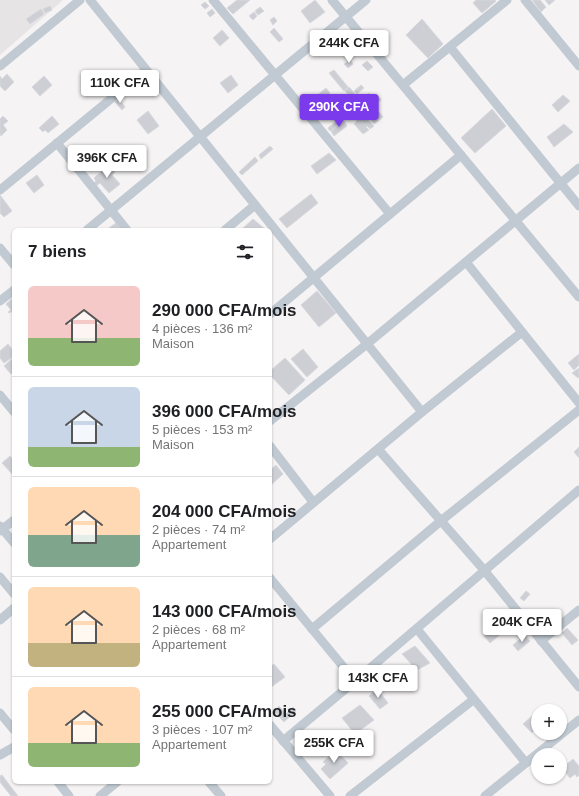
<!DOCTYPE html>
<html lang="fr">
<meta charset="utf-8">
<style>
body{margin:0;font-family:Helvetica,sans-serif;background:#f2f2f2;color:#202124;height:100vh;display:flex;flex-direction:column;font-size:15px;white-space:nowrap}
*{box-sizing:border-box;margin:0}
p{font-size:13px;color:#757577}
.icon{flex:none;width:22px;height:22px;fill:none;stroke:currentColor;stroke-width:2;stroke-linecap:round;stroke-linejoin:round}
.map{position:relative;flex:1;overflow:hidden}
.drawer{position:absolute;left:12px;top:228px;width:260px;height:556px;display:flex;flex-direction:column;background:#fff;border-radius:6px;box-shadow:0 1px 3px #0004}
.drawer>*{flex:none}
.fabs{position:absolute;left:531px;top:704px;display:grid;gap:8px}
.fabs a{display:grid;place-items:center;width:36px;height:36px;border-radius:50%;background:#fff;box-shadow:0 1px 3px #0004;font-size:20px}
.price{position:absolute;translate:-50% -34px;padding:0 9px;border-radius:4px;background:#fff;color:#222;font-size:13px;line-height:26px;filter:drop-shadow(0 1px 2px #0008)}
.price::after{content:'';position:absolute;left:50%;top:24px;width:12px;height:9px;margin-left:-6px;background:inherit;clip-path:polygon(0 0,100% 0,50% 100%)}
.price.selected{background:#7c3aed;color:#fff}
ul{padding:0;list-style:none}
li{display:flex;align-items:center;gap:12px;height:100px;padding:0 16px}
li+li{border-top:1px solid #e0e0e0}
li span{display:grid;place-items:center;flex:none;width:112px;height:80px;border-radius:6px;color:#555}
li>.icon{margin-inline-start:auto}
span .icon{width:48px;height:48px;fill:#fffc;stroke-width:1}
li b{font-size:17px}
h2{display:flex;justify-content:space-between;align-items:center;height:48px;padding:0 16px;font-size:17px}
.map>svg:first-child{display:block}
.education{fill:#e6e4e5}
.building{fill:#cdcfd5;stroke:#d7d9de}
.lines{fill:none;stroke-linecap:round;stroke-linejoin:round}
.minor{stroke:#c1cad2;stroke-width:9}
</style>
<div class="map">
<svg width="579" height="796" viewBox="0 0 579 796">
<rect width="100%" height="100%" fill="#f5f3f3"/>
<path class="education" d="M0,0H63L0,55Z"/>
<g class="building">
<path d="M237,0H250L233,14L227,8Z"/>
<path d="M315,0L325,12L310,23L301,11Z"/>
<path d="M476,0H495L496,1L482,13L473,3Z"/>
<path d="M532,0H540L546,7L541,12Z"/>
<path d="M545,0H555L549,5Z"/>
<path d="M205,2L209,6L205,9L201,5Z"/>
<path d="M50,6L52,10L45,13L43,9Z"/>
<path d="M260,7L264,11L258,15L255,11Z"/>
<path d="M41,9L44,14L30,24L26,19Z"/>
<path d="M212,9L215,13L210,17L207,13Z"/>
<path d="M254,12L257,16L253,20L249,16Z"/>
<path d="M274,17L277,21L273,25L270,20Z"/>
<path d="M422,19L443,44L428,58L406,35Z"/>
<path d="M274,28L283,39L279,42L270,32Z"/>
<path d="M222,30L229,38L220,46L213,38Z"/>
<path d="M350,60L353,64L348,68L344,64Z"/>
<path d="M367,61L373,67L368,71L362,65Z"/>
<path d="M334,70L348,87L344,91L329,73Z"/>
<path d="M7,74L14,82L5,91L0,86V76L2,79Z"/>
<path d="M231,75L238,85L228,93L220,83Z"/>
<path d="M44,76L52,85L40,96L32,87Z"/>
<path d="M361,85L364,88L357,94L354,91Z"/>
<path d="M349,87L356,95L352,99L345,91Z"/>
<path d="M326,88L330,93L318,103L323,108L318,112L309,102Z"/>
<path d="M369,93L372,97L364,103L361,100Z"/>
<path d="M377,95L381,100L376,103L372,98Z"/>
<path d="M563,95L570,101L558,112L552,105Z"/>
<path d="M340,96L353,111L344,119L340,114L337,116L331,109L334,106L332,103Z"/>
<path d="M358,96L364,104L359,107L354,100Z"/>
<path d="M119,99L125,107L122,110L115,102Z"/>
<path d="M370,108L375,115L379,112L383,117L374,124L365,112Z"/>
<path d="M492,109L506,126L475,153L461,138Z"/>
<path d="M359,110L374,126L370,129L367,126L366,127L369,130L363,134L354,124L357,121L352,116Z"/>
<path d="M148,111L159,126L148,134L137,120Z"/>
<path d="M3,116L8,121L3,125L7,130L1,136L0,134V119Z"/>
<path d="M52,116L59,124L48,133L45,130L43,132L39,128Z"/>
<path d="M338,120L341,123L330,131L328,128Z"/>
<path d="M344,121L347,126L334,136L331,131Z"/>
<path d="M564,124L573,132L554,147L547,137Z"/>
<path d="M270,146L273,149L261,159L259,155Z"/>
<path d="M329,153L336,160L317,174L311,166Z"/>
<path d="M255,157L258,161L242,175L239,172Z"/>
<path d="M109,165L115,172L112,175L120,184L109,193L100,183L96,186L94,183L96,181L94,178Z"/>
<path d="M37,175L44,185L34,193L26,183Z"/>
<path d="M311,194L318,203L287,228L279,219Z"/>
<path d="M0,195L12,211L4,217L0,213Z"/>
<path d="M253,219L266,230H241Z"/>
<path d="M116,223L121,230H106Z"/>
<path d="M317,291L336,313L319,327L301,305Z"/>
<path d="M14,297V312L13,311L9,313L8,312L11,310L6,304Z"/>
<path d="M8,344L14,352V356L4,363L0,358V351Z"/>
<path d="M303,349L318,367L307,377L291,359Z"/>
<path d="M579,354V365L574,370L568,363Z"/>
<path d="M14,357V371L11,374L4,366Z"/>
<path d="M285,358L305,380L289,395L270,375V371Z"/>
<path d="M579,368V377L578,378L572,373Z"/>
<path d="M579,447V458L574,452Z"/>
<path d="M10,456L14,461V476L2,463Z"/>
<path d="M276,465L283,474L270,486V470Z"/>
<path d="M526,591L530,594L524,601L520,598Z"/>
<path d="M495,624L503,632L490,643L484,636Z"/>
<path d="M567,628L578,640L572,645L562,633Z"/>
<path d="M525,635L530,641L518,651L513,645Z"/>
<path d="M415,646L430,663L417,670L402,654Z"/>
<path d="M274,664L285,677L270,688V667Z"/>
<path d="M377,689L388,703L380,709L369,696Z"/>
<path d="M360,705L374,720L355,734L342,718Z"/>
<path d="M279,706L286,714L293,707L296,711L284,722L274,711Z"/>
<path d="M532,716L538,723V727L532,733L523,724Z"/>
<path d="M336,750L348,763L330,779L321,769L326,764L323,762Z"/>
<path d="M573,759L579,766V775L577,777L575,774L570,778L562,768Z"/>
<path d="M2,775L18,796H11L0,782V776Z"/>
</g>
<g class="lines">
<g class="minor">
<path d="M90,0L422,412"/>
<path d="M213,0L390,214"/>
<path d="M332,0L579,297"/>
<path d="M525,0L579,66"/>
<path d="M450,47L579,206"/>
<path d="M0,66L80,0"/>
<path d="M403,85L507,0"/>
<path d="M57,143L127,230"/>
<path d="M0,190L146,70"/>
<path d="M87,230L366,0"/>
<path d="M225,230L255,205"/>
<path d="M0,248L14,265"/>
<path d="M466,262L579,403"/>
<path d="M0,301L14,290"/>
<path d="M270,314L461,155"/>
<path d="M0,395L14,412"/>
<path d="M270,421L367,344L579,168"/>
<path d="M270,446L313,502"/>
<path d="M378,449L484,570L579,687"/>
<path d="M0,526L14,543"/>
<path d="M0,531L14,520"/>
<path d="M270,539L422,412L522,332"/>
<path d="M0,577L14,594"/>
<path d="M270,578L355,681"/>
<path d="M0,620L14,608"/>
<path d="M312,629L442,520L579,410"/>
<path d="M417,629L526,763"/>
<path d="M541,641L579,610"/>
<path d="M0,713L14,730"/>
<path d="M270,725L330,796"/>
<path d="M283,741L355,681L579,490"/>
<path d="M0,755L14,747"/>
<path d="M58,782L69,796"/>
<path d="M209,782L221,796"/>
<path d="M100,796L117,782"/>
<path d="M350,796L473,700"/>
<path d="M485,796L579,720"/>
</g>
</g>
</svg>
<div class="fabs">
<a>+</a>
<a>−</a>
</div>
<b class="price" style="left:349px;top:64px">244K CFA</b>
<b class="price" style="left:120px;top:104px">110K CFA</b>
<b class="price selected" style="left:339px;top:128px">290K CFA</b>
<b class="price" style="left:107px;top:179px">396K CFA</b>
<b class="price" style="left:522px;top:643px">204K CFA</b>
<b class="price" style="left:378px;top:699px">143K CFA</b>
<b class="price" style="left:334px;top:764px">255K CFA</b>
<section class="drawer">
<h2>7 biens<svg class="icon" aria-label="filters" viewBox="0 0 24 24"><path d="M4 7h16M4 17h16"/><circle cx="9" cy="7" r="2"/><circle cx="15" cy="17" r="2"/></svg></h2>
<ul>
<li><span style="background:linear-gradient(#f6c9c9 65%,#8fb573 0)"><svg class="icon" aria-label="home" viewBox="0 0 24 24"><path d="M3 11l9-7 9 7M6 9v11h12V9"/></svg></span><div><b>290 000 CFA/mois</b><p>4 pièces · 136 m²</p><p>Maison</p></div></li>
<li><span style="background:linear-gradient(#c9d6e8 75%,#8fb573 0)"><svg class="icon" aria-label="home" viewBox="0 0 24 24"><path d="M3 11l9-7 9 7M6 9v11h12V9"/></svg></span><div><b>396 000 CFA/mois</b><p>5 pièces · 153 m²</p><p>Maison</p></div></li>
<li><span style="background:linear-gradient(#ffd9b3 60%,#7fa58c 0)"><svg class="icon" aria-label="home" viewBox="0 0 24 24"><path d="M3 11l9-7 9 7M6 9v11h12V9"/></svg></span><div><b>204 000 CFA/mois</b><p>2 pièces · 74 m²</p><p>Appartement</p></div></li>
<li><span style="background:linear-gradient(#ffd9b3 70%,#c2b280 0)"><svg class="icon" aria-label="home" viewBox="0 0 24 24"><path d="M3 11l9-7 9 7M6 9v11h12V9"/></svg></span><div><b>143 000 CFA/mois</b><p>2 pièces · 68 m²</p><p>Appartement</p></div></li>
<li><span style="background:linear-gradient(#ffd9b3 70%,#8fb573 0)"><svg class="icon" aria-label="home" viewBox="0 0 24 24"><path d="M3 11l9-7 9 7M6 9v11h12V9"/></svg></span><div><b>255 000 CFA/mois</b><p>3 pièces · 107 m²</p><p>Appartement</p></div></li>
</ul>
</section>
</div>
